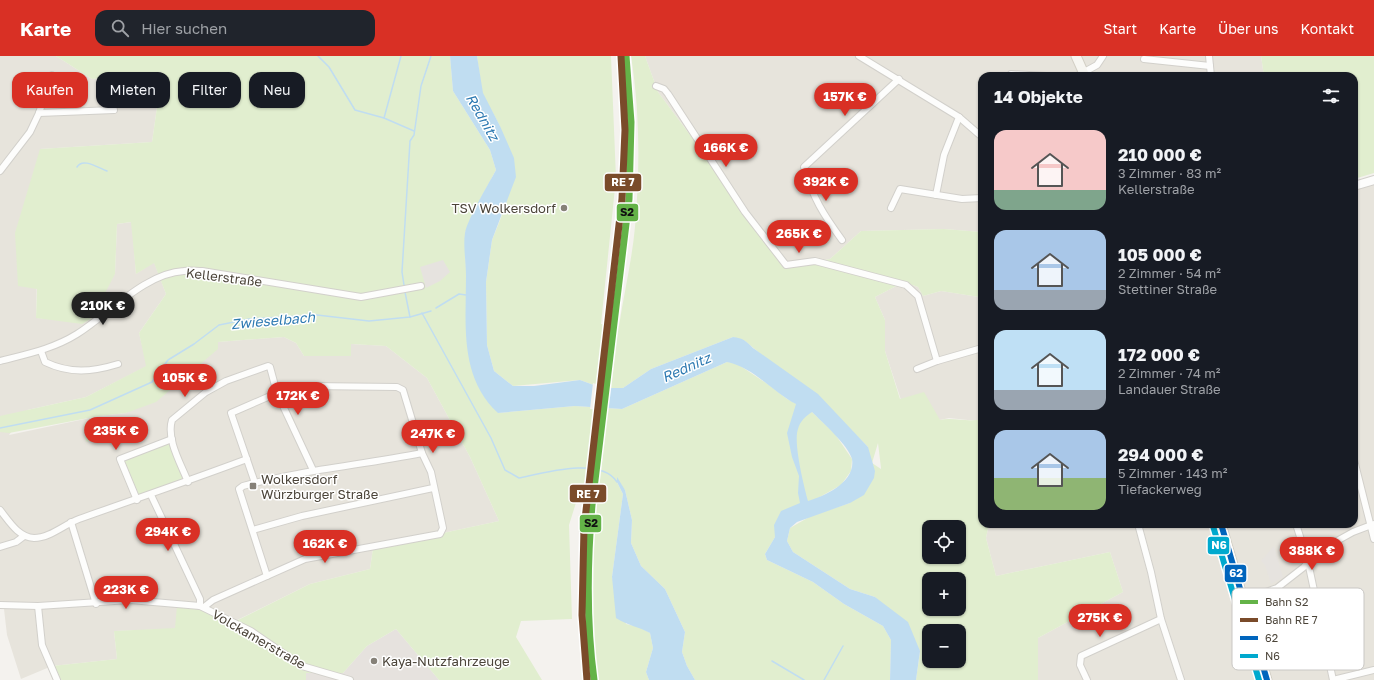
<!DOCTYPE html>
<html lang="de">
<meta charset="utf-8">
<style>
body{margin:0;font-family:"Golos Text",sans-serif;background:#20242c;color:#f1f3f6;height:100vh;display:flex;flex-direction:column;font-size:15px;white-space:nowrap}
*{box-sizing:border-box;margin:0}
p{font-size:13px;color:#9ea1a6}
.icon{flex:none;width:22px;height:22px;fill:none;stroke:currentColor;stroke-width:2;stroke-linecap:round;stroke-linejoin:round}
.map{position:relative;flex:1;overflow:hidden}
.details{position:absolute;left:978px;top:16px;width:380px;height:456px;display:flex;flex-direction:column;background:#171b24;border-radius:12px;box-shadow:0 1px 3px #0004}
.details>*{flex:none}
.guide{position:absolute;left:12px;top:16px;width:380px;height:36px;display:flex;gap:8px}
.buttons{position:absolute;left:922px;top:464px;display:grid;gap:8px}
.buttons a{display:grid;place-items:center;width:44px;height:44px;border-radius:8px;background:#171b24;box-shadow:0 1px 3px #0004;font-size:20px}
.price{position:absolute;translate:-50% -34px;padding:0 9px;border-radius:14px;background:#d93025;color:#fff;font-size:13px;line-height:26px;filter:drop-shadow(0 1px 2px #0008)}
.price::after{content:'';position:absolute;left:50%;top:24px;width:12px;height:9px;margin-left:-6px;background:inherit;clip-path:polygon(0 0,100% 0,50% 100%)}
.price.active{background:#222;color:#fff}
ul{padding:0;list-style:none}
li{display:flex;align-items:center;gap:12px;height:100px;padding:0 16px}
li span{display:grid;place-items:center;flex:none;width:112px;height:80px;border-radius:12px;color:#555}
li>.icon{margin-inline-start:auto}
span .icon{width:48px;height:48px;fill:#fffc;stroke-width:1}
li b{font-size:17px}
h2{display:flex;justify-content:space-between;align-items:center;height:48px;padding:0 16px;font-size:17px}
.tag{padding:0 14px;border-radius:12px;background:#171b24;box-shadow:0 1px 3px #0004;font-size:14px;line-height:36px}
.tag.active{background:#d93025;color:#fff}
header{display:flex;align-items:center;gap:24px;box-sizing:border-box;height:56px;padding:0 20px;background:#d93025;color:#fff}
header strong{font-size:19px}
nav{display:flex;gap:22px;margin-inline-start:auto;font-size:14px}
.search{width:280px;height:36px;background:#20242c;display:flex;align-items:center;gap:10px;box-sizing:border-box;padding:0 14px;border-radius:12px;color:#9ea1a6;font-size:15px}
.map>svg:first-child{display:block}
.residential{fill:#e7e4dc}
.industrial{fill:#e6e2de}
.green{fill:#e1eecf;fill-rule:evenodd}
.parking{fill:#e6e3df}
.water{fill:#c0ddf1;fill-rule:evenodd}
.pier{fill:#f4f2ee}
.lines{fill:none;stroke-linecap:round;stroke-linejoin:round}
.stream{stroke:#c0ddf1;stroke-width:1.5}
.minor-casing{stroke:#d2d0cb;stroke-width:8}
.tertiary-casing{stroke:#d2d0cb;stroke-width:10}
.secondary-casing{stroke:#d3cfc5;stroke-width:11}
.minor{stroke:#fdfdfc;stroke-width:6}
.tertiary{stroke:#fdfdfc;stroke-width:8}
.secondary{stroke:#f7f6f1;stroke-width:9}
.bus-1-casing{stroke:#fff;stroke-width:9}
.bus-2-casing{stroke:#fff;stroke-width:9}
.bus-1{stroke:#0065bd;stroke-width:6}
.bus-2{stroke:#00a9ce;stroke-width:6}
.rail-1-casing{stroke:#fff;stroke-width:10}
.rail-2-casing{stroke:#fff;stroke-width:10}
.rail-1{stroke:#64b348;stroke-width:7}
.rail-2{stroke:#7a4b2a;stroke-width:7}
.poi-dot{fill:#868178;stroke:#fff;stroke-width:1.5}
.labels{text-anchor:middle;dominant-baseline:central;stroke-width:3;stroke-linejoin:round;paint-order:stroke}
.poi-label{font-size:13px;fill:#4b4439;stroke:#fff;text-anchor:start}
.street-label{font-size:13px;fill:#4b4439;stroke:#fff}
.water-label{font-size:14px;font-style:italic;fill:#2e7ab2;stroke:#fff}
.key{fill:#fff;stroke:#c9c7c4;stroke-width:1}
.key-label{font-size:11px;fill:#4b4439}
.line-badge{stroke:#fff;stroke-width:1.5}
.badge-label{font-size:11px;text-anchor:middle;font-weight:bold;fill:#fff}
.pale-badge-label{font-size:11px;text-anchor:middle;font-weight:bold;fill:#111}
</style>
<header>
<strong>Karte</strong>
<div class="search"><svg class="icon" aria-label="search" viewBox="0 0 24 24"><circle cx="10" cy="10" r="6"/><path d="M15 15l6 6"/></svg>Hier suchen</div>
<nav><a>Start</a><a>Karte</a><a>Über uns</a><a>Kontakt</a></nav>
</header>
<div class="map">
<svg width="1374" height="624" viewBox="0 0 1374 624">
<rect width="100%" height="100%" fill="#f4f2ee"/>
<g class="residential">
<path d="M0,0H56L92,23L162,16L152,86L40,93L36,262L55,263L115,218L117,168L132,166L136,218L154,206L166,238L139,277L147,310L86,341L27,354L9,379L99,360L126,357L218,286L284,281L296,287L304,300H351V288L386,290L427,322L470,401L499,465L373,492L370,513L310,528L227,569L201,554L175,573L114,575L117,603L52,610L21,623L7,579L4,553H0Z"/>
<path d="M645,0H1261L1264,20H982V176L944,173L861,175L830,203L783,211L744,158L705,99L658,36Z"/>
<path d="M1374,127V624H1038V582L1123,536L1110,496L996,520L986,482L989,468H1354V133Z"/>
<path d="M904,226L918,231L923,240L941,235L979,241L982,239V363L977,365L949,362L940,364L901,344L885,295V264L875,241Z"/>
</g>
<path class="industrial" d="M396,573L439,624H306L305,617H343L367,590Z"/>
<g class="green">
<path d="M56,0H450L453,35L490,94L496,114L480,144L465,177L466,213L498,357L575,350L622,353L727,306L736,307L769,329L787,343L811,355L835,378L852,403L851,415L841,429L818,442L775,481L765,498L767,504L813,526L844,548L883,570L891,584L890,624H695L687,610L682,596L685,576L665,533L641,510L631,487L632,464L625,434L617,426L623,438L612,521L626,568L639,571L650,577L653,592L646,616L649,624H599L595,609L590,545L596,440L579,437L569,469L572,563L521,565L516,581L542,624H439L396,573L367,590L343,617H306V624H58L52,610L117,603L114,575L175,572L177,550L201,554L228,569L310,528L370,513L373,492L499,465L470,401L427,322L386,290L351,288V300H304L296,287L284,281L218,286V293L156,346L126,357L99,360L9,377L0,376V360L86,341L146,310L139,277L166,238L154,207L136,218L131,166L117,168L115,218L92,262L82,268L36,262L37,233L18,230L15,177L40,93L152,86L162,16L92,23Z"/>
<path d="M477,0H611L616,122L601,268L619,270C624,237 632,204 635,171C640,113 640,57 631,0H645L658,36L705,99L744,158L783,211L830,203L861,175L944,173L982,176V239L979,241L941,235L923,240L918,231L904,226L875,241L885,264V295L900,343L924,336L940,364C954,361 969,367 982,363V468H989L986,482L996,520L1110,496L1123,536L1038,582V624H916L920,595L875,541L850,533L793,496L787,485L790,472L811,460L850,447L868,391L844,367L745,285L733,281L651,313L623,332H602L580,324L513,330L494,315L487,289L486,226L492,184L506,149L500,70L482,37ZM878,387L881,412V413L872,407ZM929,471H959V501H929ZM929,523H959V553H929ZM929,575H959V605H929Z"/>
<path d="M1261,0H1374V117L1354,123V20H1264Z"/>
<path d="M100,365L106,379L86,386L84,368Z"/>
<path d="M170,385L185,425L137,442L123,403Z"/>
</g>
<g class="parking">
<path d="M443,204L450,216L440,225L426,232L420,211Z"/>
<path d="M1357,458L1359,463L1354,465L1355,469L1331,478L1328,468H1354V459Z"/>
<path d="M1274,490L1283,521L1271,528L1265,509L1261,505Z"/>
</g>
<g class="water">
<path d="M450,0H477L483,37L500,70L514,102L516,121L492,184L486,226L487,289L494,315L513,330H534L580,324L602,332H623L651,313L733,281C743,282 746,285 753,292L818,338L868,391L875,415L874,422L864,439L850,447L797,466L790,472L787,485L793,496L850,533L875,541L908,566L920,595L916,624H890L891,584L883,570L844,548L813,526L767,504L765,498L775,481L774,469L781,455L800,447L798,437L799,420L792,401L787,377L796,348C773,336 753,311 727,306L622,353L575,350L498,357C459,321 466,268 466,220C466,206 463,190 465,177C468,162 488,129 496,114L490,94L453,35ZM812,356C822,366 849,390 852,403C856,426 825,440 808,445C804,430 793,386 798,373C800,365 806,360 812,356Z"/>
<path d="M617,421L625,434L632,464L631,487L641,510L665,533L685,576L682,596L687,610L695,624H649L646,616L653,592L650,577C639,571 627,569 616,562L612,521L623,438L617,426Z"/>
</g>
<path class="pier" d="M593,327L602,330H610L607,354L590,353Z"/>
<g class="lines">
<g class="stream">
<path d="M318,0L329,11L355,54L384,62L414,75"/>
<path d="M384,62L401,0"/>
<path d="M77,111C83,101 98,112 107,115"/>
<path d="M404,229L402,216L410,85L414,79L421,30L431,0"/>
<path d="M405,236L410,261"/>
<path d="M436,252L459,238L466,239"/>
<path d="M422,257L491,382L505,414L519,422C543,417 601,400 617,426"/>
<path d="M0,372L90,354L152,326L168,304L194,288L219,269L249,263L317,259L369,265L410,261L431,255"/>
<path d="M772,605L804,624"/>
<path d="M824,624L843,590"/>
</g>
<g class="minor-casing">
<g id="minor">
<path d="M859,0L959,61L982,81"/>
<path d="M1209,0L1211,20"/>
<path d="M1144,3L1210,10"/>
<path d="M1011,18L1047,20"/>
<path d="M1077,20L1097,9L1103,0"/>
<path d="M656,30L664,33L668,38L745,156L786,209L815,205L906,229L918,240L937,305"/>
<path d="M39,57L114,54"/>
<path d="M0,115L30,76L39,57L52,19"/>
<path d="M936,139L944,99L959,61"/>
<path d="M891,152L900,133L962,143L982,142"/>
<path d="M842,184C823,158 813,142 804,111L899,23"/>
<path d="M41,295L45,306C70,318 92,316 118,308"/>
<path d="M0,305C27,298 53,293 77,278C109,258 145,217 184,215C189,214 196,215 202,215L361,241L421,230"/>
<path d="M917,313L937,305L982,292"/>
<path d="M1354,404L1374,483"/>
<path d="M188,426C181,408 166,383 172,364L206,336L226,325L268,310L270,311L277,337L313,414"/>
<path d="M151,439L200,543V550"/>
<path d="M137,444L120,403L172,383"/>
<path d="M0,454C9,465 18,481 34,482C50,482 65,468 79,463C135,443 191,424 247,403"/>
<path d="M71,466L96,548"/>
<path d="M1138,468L1151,516L1161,563L1181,624"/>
<path d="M1296,468L1308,506L1333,624"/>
<path d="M253,474L302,460L433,432"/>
<path d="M0,491L16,486L24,480"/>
<path d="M267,520L239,433L243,430C302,414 362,409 422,397"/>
<path d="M1244,544L1277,532L1304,511L1317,496L1353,476L1374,468"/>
<path d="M0,549L38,550L130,544L200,550L251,575L302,610L350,624"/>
<path d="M38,550L42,589L57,624"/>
<path d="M204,551L213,544L305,503L440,478L443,472L431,416L422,397L403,334L397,331L310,330L277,337L231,357L255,427"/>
<path d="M1087,624L1080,609L1081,600L1161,563"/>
<path d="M1333,624L1374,614"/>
</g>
</g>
<g class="tertiary-casing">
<path id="tertiary" d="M1354,130L1374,124"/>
</g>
<g class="secondary-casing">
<g id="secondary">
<path d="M1076,0L1085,20"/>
<path d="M1221,468L1267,624"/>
</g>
</g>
<use href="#minor" class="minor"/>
<use href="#tertiary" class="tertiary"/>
<use href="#secondary" class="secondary"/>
<g class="bus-1-casing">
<path id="bus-1" d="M1221,468L1267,624"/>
</g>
<g class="bus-2-casing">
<path id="bus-2" d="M1213,470L1259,624"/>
</g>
<use href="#bus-1" class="bus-1"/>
<use href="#bus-2" class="bus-2"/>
<g class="rail-1-casing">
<path id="rail-1" d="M594,624C586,565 587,508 592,449L629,143L631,66L626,0"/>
</g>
<g class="rail-2-casing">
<path id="rail-2" d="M587,624L582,559L584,472L622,143L625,74L621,0"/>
</g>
<use href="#rail-1" class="rail-1"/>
<use href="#rail-2" class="rail-2"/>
</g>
<g class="poi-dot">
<circle cx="564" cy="152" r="4"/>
<rect x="249" y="426" width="8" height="8" rx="2"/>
<circle cx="374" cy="605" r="4"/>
</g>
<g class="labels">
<g class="poi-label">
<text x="556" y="152" text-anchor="end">TSV Wolkersdorf</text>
<text x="261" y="423">Wolkersdorf<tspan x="261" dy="15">Würzburger Straße</tspan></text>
<text x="382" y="605">Kaya-Nutzfahrzeuge</text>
</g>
<g class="street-label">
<text transform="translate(224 221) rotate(7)">Kellerstraße</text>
<text transform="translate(259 583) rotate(30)">Volckamerstraße</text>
</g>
<g class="water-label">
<text transform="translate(483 61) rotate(60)">Rednitz</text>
<text transform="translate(273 264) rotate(-5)">Zwieselbach</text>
<text transform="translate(686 311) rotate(-24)">Rednitz</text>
</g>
</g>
<rect x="1232" y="532" width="132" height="82" rx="6" class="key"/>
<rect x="1240" y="544" width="18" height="4" fill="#64b348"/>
<rect x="1240" y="562" width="18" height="4" fill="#7a4b2a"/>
<rect x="1240" y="580" width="18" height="4" fill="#0065bd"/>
<rect x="1240" y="598" width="18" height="4" fill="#00a9ce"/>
<g class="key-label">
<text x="1265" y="550">Bahn S2</text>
<text x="1265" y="568">Bahn RE 7</text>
<text x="1265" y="586">62</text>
<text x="1265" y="604">N6</text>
</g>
<g class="line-badge">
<rect x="604" y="117" width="38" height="19" rx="4" fill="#7a4b2a"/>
<rect x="616" y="147" width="23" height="19" rx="4" fill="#64b348"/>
<rect x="569" y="428" width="38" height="19" rx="4" fill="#7a4b2a"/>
<rect x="579" y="458" width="23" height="19" rx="4" fill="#64b348"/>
<rect x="1207" y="480" width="23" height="19" rx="4" fill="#00a9ce"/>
<rect x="1224" y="508" width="23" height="19" rx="4" fill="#0065bd"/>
</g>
<g class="badge-label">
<text x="623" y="130">RE 7</text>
<text x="588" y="442">RE 7</text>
<text x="1219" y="493">N6</text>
<text x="1236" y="521">62</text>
</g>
<g class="pale-badge-label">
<text x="627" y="160">S2</text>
<text x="591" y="471">S2</text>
</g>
</svg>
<div class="buttons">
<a><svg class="icon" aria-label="locate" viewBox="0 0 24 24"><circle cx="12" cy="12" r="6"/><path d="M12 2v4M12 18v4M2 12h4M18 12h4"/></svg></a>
<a>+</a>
<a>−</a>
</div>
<b class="price" style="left:845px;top:61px">157K €</b>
<b class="price" style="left:726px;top:112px">166K €</b>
<b class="price" style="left:826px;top:146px">392K €</b>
<b class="price" style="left:799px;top:198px">265K €</b>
<b class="price active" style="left:103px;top:270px">210K €</b>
<b class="price" style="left:185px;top:342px">105K €</b>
<b class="price" style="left:298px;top:360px">172K €</b>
<b class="price" style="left:116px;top:395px">235K €</b>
<b class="price" style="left:433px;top:398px">247K €</b>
<b class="price" style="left:168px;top:496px">294K €</b>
<b class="price" style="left:325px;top:508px">162K €</b>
<b class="price" style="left:1312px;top:515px">388K €</b>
<b class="price" style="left:126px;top:554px">223K €</b>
<b class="price" style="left:1100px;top:582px">275K €</b>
<div class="guide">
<a class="tag active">Kaufen</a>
<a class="tag">Mieten</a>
<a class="tag">Filter</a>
<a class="tag">Neu</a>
</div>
<section class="details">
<h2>14 Objekte<svg class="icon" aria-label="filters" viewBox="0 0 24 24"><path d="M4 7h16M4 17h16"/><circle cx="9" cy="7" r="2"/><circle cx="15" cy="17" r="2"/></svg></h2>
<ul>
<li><span style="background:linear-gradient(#f6c9c9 75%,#7fa58c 0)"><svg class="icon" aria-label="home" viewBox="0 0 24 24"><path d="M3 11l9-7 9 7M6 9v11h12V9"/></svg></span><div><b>210 000 €</b><p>3 Zimmer · 83 m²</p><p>Kellerstraße</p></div></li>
<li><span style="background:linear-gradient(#a9c7e8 75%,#9aa5b1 0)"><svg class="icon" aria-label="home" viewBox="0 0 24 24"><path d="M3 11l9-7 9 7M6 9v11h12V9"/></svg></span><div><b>105 000 €</b><p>2 Zimmer · 54 m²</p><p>Stettiner Straße</p></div></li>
<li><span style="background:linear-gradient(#bfe0f5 75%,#9aa5b1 0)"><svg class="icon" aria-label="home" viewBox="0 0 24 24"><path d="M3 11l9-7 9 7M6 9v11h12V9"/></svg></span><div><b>172 000 €</b><p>2 Zimmer · 74 m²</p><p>Landauer Straße</p></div></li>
<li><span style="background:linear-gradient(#a9c7e8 60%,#8fb573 0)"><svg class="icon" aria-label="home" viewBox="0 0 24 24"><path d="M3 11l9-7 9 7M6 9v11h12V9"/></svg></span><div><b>294 000 €</b><p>5 Zimmer · 143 m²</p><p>Tiefackerweg</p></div></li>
</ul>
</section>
</div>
